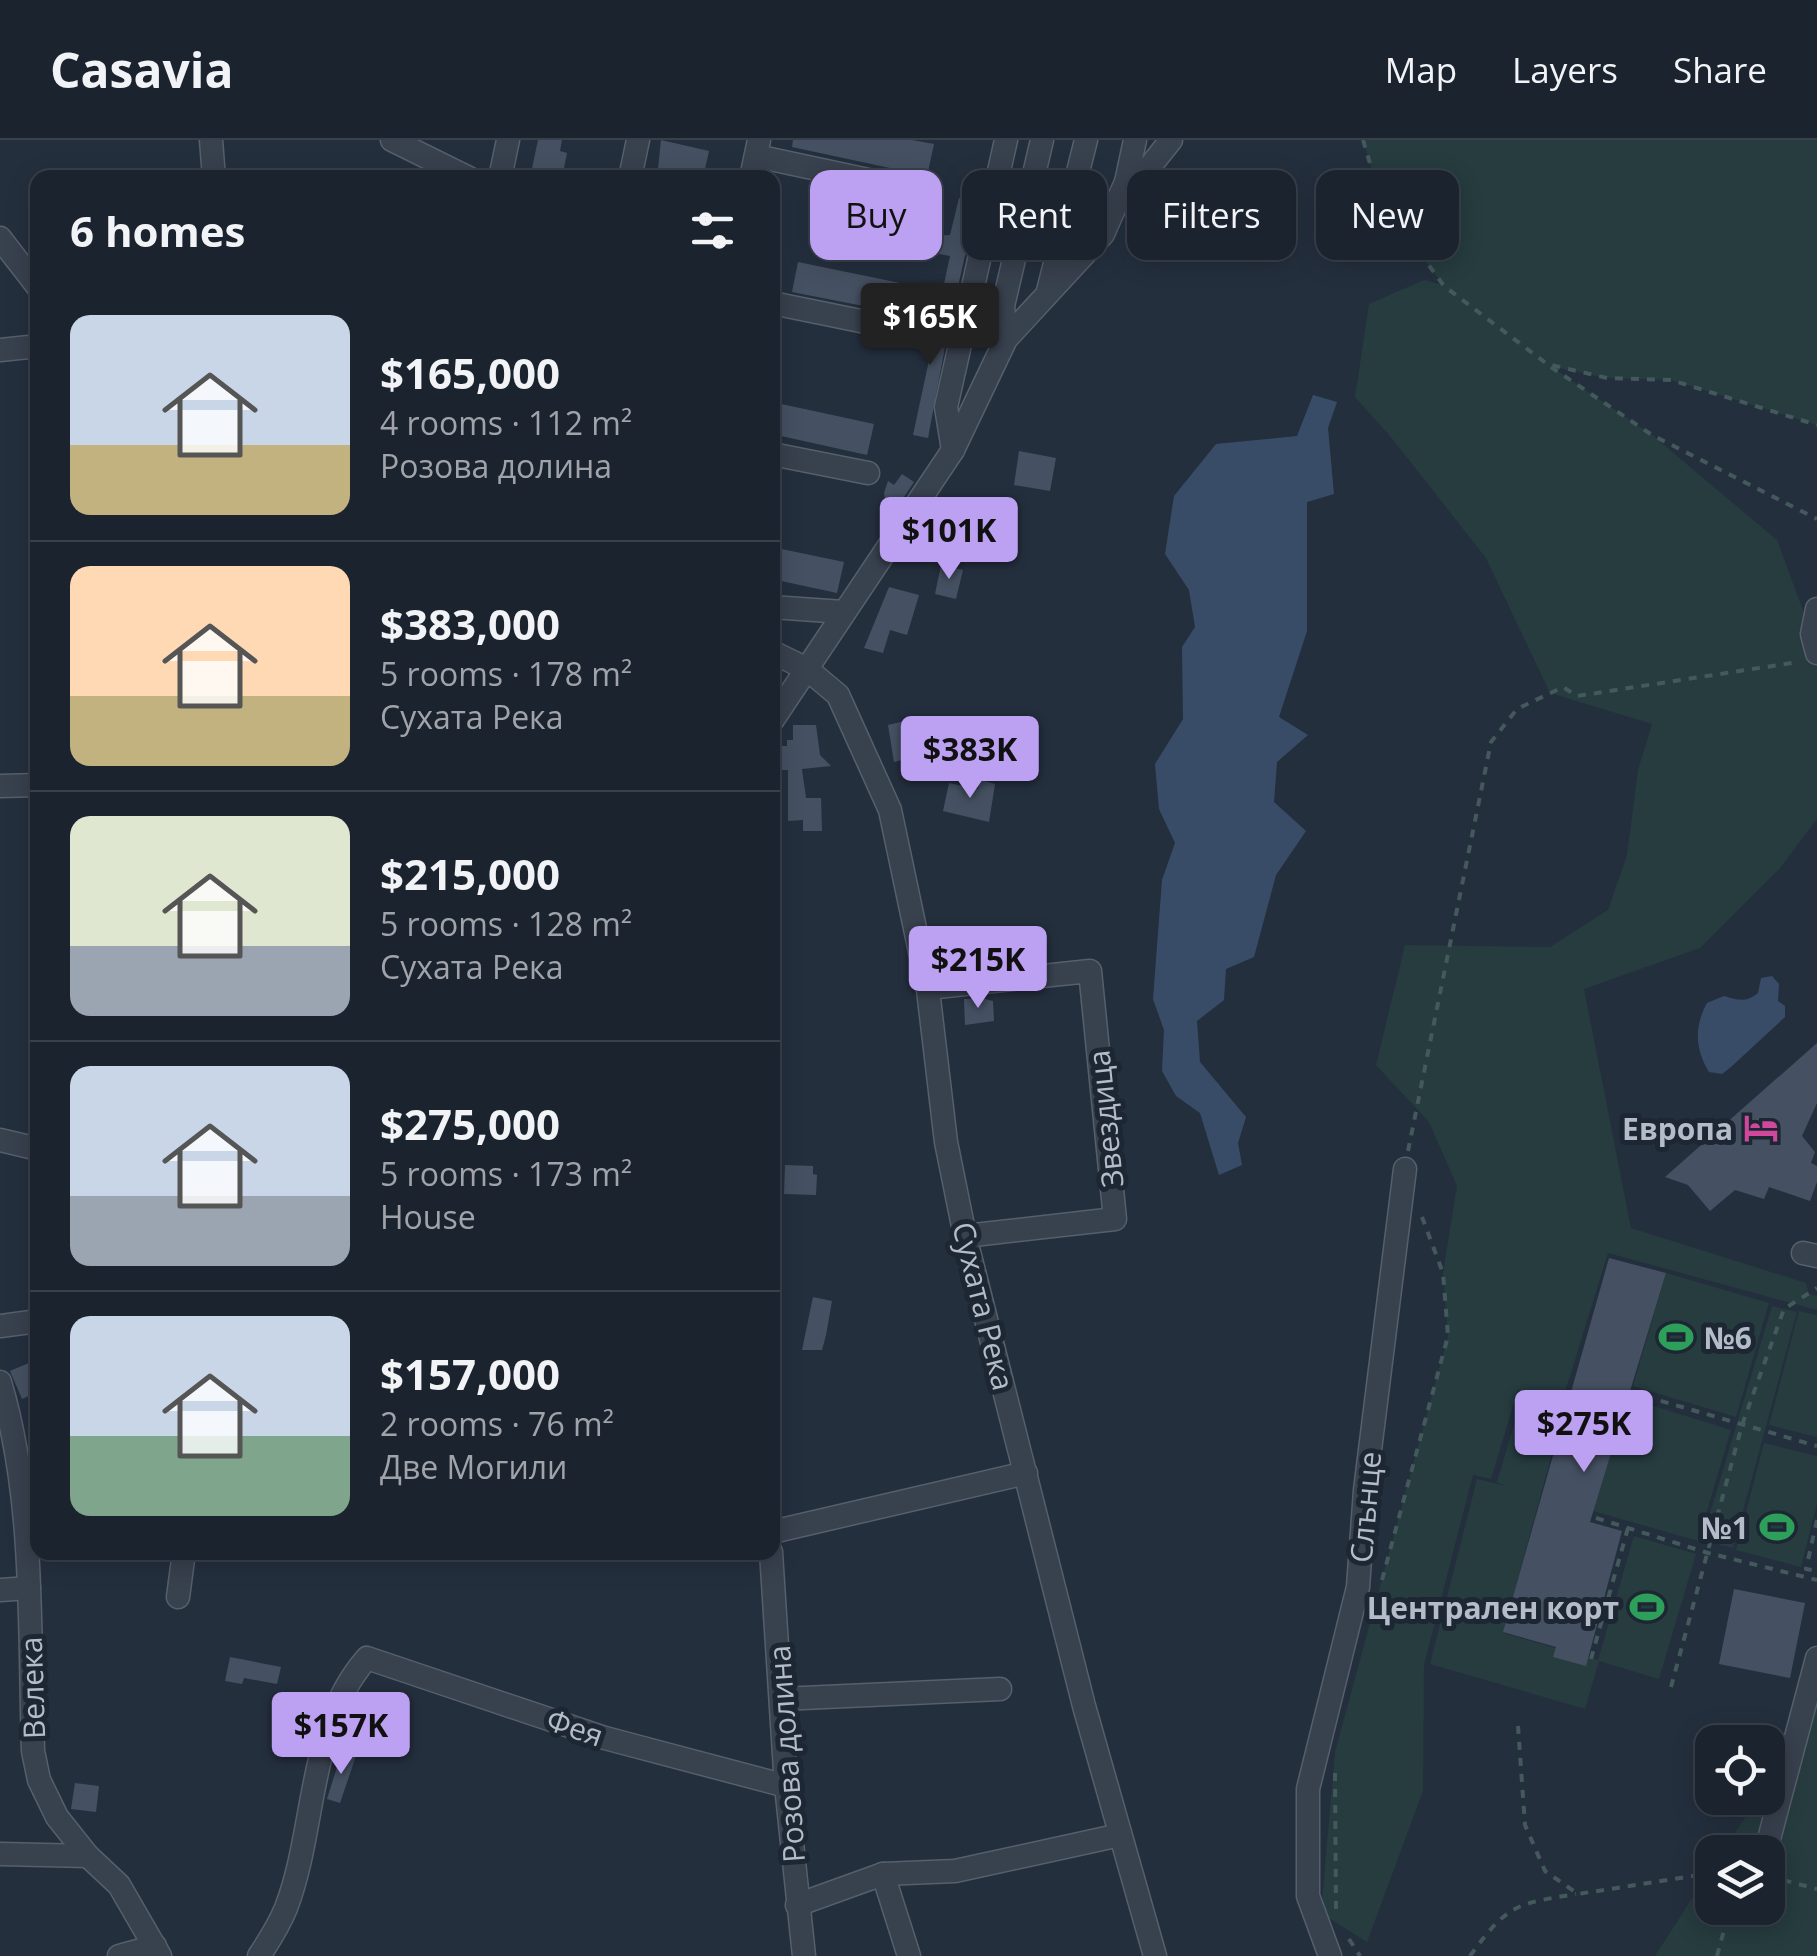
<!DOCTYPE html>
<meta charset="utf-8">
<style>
body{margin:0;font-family:"Open Sans",sans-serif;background:#242b36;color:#f1f3f6;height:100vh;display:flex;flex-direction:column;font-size:38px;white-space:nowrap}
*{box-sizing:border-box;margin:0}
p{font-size:32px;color:#a0a4aa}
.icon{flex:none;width:55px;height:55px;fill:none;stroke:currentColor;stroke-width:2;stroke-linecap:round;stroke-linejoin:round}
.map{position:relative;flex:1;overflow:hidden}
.panel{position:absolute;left:30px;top:30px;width:750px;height:1390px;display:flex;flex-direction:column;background:#1b232e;border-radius:20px;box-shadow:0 5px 25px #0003,0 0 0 2px #39404a}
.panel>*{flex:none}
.hud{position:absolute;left:810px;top:30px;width:855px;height:90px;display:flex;gap:20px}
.controls{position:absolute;left:1695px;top:1585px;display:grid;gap:20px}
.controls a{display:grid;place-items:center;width:90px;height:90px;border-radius:20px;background:#1b232e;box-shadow:0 5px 25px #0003,0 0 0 2px #39404a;font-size:50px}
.price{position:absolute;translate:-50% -85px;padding:0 22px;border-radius:10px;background:#bca0f2;color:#111;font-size:32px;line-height:65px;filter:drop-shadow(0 2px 5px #0008)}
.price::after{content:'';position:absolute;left:50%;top:60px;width:30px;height:22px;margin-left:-15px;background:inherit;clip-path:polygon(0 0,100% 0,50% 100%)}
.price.selected{background:#222;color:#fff}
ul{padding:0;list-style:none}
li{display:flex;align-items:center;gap:30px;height:250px;padding:0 40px}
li+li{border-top:2px solid #39404a}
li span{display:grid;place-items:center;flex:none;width:280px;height:200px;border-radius:20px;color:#555}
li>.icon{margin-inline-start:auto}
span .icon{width:120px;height:120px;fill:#fffc;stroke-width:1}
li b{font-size:42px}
h2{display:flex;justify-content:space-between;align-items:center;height:120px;padding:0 40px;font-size:42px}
.tag{padding:0 35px;border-radius:20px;background:#1b232e;box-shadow:0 5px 25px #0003,0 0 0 2px #39404a;font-size:35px;line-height:90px}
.tag.selected{background:#bca0f2;color:#111}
header{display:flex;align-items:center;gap:60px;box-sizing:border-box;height:140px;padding:0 50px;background:#1b232e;border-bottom:2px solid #39404a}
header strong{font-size:48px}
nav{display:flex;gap:55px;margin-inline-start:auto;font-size:35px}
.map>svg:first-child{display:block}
.green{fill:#263c3f}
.water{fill:#394c67}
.building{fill:#455162}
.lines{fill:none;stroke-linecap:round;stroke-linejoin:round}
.minor-casing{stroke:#565f6c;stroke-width:25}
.path{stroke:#44595c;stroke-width:4;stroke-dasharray:8 8;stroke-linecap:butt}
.minor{stroke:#38414e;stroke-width:22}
.labels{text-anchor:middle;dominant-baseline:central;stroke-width:10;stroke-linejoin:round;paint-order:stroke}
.street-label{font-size:30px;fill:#b4bcc9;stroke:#1d2633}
.poi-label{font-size:30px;font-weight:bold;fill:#b4bcc9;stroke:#1d2633;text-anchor:end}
</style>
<header>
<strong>Casavia</strong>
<nav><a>Map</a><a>Layers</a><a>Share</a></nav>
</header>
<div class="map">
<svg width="1817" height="1816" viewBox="0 0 1817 1816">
<rect width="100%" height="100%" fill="#242f3e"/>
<g class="green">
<path d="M1363,0H1817V285L1671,240L1607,238L1550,226L1652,295L1777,400L1811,492L1817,469V679L1780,728L1700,808L1584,849L1631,1088L1806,1143L1809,1154L1817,1156V1170L1608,1113L1562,1262L1518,1250L1491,1339L1473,1335L1424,1525L1423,1651L1367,1802L1321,1773L1335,1612L1448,1196L1443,1133L1457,1046L1429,982L1376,925L1405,805L1550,807L1608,770L1627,715L1638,630L1652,584L1550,553L1486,418L1390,296L1355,257L1369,164L1424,140L1443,145L1381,60Z"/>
<path d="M1666,1133L1769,1163L1736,1277L1633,1246Z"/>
<path d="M1772,1166L1797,1172L1733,1408L1702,1400Z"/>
<path d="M1799,1171L1817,1175V1297L1769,1285Z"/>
<path d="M1523,1254L1565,1266L1503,1493L1598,1520L1634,1396L1696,1414L1659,1539L1599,1521L1585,1569L1430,1524L1477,1339L1506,1346L1497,1342Z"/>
<path d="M1628,1258L1731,1290L1698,1401L1593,1371Z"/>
<path d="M1764,1303L1817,1316V1364L1801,1427L1736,1410Z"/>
<path d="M1817,1566V1816H1655L1712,1727V1768H1768V1712H1722L1758,1658H1768V1642Z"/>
</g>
<g class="water">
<path d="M1313,255L1337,262L1328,288L1334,354L1307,362V491L1279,577L1308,595L1277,622L1274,662L1306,691L1276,735L1254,817L1226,829L1224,860L1197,881L1200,922L1246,977L1238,1003L1242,1025L1219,1035L1200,973L1176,956L1162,931L1164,890L1153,859L1162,740L1175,703L1159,669L1155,624L1183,579L1182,507L1195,487L1189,450L1165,414L1174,356L1216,304L1297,296Z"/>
<path d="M1772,836L1779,844L1778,861L1785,866V877L1731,927L1722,934L1709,932C1695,909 1694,887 1707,863L1724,856C1738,860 1746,863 1758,853L1761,838Z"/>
</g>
<g class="building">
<path d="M538,0H562L560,11L567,13L562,38H530Z"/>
<path d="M661,0L709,11L703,38H657Z"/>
<path d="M793,0H912L934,4L927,36L792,7Z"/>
<path d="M959,58L977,61L958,147L944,144L950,116L928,112L932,96L950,95Z"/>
<path d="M798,122L905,144L899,173L792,152Z"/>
<path d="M922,174L950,180L928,298L913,295L931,211L915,208Z"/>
<path d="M772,262L874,284L867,315L772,294Z"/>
<path d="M1019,311L1056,318L1050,351L1014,345Z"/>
<path d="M902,334L914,342L896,369L886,365L884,353L888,341L894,345Z"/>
<path d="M772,407L844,422L837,453L772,439Z"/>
<path d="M941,425L963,430L956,459L935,454Z"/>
<path d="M889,447L919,455L907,495L890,490L883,513L864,508Z"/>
<path d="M909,580L917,616L894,622L888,585Z"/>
<path d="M793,585H816L820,615L831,626L802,629L806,658H821L822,691H803V680L788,681V630H775V606H787V600H793Z"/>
<path d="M980,640L995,644L989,682L943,671L949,643L978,649Z"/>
<path d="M982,858L993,861L994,881L965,885L964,859Z"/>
<path d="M1817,903V963L1802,996L1815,1012L1811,1023L1817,1026V1042L1810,1061L1769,1047L1764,1059L1735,1050L1710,1071L1688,1045L1665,1037Z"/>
<path d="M785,1025L813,1026V1034L817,1035L816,1055L784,1054Z"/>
<path d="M1609,1118L1666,1133L1590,1382L1622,1391L1586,1526L1553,1517L1556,1507L1503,1492Z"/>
<path d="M813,1157L832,1161L826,1195L822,1210H802Z"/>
<path d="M38,1219V1252L22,1259L10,1231Z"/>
<path d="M1734,1449L1805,1463L1790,1538L1719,1524Z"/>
<path d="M230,1517L281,1527L277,1544L244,1538L242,1544L225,1541Z"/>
<path d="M342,1611L356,1616L340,1663L327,1659Z"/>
<path d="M75,1643L99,1646L96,1672L71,1669Z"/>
</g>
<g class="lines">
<g class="minor-casing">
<g id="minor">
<path d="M211,0L214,38"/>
<path d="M392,0L469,38"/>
<path d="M756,16L929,53"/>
<path d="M500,38L508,0"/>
<path d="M630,38L638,0"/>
<path d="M751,38L759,0"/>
<path d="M1126,42L1148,29L1171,0"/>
<path d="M0,98L38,147"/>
<path d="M1048,151L1086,0"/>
<path d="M772,163L900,189"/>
<path d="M1006,199L1003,166L1042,0"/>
<path d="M0,210L38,206"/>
<path d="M953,310L946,267L1006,0"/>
<path d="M772,314L868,333"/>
<path d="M772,467L843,472"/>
<path d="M1817,469L1812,494L1817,513"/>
<path d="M772,512L807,529L838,555L890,670L928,850L946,1002L965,1096L1084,1566L1155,1816"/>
<path d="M772,581L953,310L1006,199L1103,94L1126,42L1135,0"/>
<path d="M0,646L38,645"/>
<path d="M928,848L1090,831L1115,1079L965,1096"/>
<path d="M0,1000L38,1009"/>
<path d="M1803,1113L1817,1116"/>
<path d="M0,1186L38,1181"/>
<path d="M0,1242C35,1361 29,1488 33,1611L39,1640L57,1677L88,1716L119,1745L160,1816"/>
<path d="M772,1392L1026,1333"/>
<path d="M771,1412L786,1646L804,1816"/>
<path d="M0,1450L29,1448"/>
<path d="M178,1457L184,1412"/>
<path d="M781,1559L1000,1549"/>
<path d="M1769,1699L1817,1518"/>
<path d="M0,1714L88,1716"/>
<path d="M883,1734L955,1731L1120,1695"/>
<path d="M797,1765L883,1734L909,1816"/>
<path d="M119,1816L155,1806"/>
<path d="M259,1816C269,1801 279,1785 286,1768C317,1687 307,1586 367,1518L605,1598L786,1646"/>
<path d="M1330,1816L1308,1756V1649L1358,1447L1365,1350L1405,1029"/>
</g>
</g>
<g class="path">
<path d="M1363,0L1381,60L1444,146L1547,224L1607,238L1671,240L1817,285"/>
<path d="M1551,227L1652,295L1817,379"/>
<path d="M1408,1011L1491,602L1517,569L1563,547L1577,556L1798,522"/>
<path d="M1630,1252L1817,1306"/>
<path d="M1596,1378L1708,1413L1817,1440"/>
<path d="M1817,1380L1806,1429L1817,1431"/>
<path d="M1382,1440L1448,1196L1443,1133L1422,1077"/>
<path d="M1591,1519L1628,1388"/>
<path d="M1671,1547L1742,1285L1784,1169L1817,1148"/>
<path d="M1518,1586L1525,1685L1545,1731L1578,1754L1712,1733"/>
<path d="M1335,1633L1336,1769"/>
<path d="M1768,1736L1817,1749"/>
<path d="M1349,1799L1360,1816"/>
<path d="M1470,1816C1508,1764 1515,1764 1576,1754"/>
<path d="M1717,1816L1730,1768"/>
</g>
<use href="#minor" class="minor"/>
</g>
<defs>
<g id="hotel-bare" transform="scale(2.7)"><path d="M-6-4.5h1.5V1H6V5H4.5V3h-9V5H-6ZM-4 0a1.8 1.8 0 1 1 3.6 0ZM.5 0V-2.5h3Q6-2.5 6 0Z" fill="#d1479c" stroke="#1d2633" stroke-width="2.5" paint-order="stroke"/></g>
<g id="stadium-bare" transform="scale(2.7)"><path d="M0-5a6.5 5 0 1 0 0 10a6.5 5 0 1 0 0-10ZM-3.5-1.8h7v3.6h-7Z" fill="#2e9e5b" stroke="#1d2633" stroke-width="2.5" paint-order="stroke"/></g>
</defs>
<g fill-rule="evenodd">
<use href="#hotel-bare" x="1761" y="988"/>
<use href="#stadium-bare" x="1676" y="1197"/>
<use href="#stadium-bare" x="1777" y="1387"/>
<use href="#stadium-bare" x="1647" y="1467"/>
</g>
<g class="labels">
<g class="street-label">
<text transform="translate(1105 979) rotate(-96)">Звездица</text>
<text transform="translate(984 1166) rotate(76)">Сухата Река</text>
<text transform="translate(1365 1367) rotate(-85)">Слънце</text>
<text transform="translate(32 1548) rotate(-92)">Велека</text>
<text transform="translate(575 1587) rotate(19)">Фея</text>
<text transform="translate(786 1614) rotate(-94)">Розова долина</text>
</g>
<g class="poi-label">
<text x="1733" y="988">Европа</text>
<text x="1704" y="1197" text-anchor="start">№6</text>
<text x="1749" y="1387">№1</text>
<text x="1619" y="1467">Централен корт</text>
</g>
</g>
</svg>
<div class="controls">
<a><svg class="icon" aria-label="locate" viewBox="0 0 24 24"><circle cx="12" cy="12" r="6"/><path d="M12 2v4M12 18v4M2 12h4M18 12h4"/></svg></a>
<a><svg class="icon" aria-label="layers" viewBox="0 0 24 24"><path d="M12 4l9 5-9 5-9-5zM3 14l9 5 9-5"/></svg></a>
</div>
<b class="price selected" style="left:930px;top:228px">$165K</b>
<b class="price" style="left:949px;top:442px">$101K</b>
<b class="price" style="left:970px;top:661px">$383K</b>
<b class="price" style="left:978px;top:871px">$215K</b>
<b class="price" style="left:1584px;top:1335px">$275K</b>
<b class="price" style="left:341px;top:1637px">$157K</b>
<div class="hud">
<a class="tag selected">Buy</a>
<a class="tag">Rent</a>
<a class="tag">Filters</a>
<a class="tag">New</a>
</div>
<section class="panel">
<h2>6 homes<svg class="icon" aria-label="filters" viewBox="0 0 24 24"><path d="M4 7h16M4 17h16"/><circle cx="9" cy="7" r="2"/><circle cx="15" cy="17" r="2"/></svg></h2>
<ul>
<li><span style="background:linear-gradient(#c9d6e8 65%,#c2b280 0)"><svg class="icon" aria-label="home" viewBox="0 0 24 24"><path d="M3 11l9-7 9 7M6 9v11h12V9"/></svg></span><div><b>$165,000</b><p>4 rooms · 112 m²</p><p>Розова долина</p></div></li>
<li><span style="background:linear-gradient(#ffd9b3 65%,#c2b280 0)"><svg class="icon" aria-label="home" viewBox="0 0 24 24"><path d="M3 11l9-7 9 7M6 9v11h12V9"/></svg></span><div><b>$383,000</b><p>5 rooms · 178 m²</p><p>Сухата Река</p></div></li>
<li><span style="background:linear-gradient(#dfe7d0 65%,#9aa5b1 0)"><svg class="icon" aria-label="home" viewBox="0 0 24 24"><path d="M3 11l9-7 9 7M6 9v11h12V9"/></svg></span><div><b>$215,000</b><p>5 rooms · 128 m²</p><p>Сухата Река</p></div></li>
<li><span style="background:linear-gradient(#c9d6e8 65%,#9aa5b1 0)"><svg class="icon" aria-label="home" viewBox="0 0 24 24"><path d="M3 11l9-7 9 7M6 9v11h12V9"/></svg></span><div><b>$275,000</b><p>5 rooms · 173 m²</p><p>House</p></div></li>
<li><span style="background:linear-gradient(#c9d6e8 60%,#7fa58c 0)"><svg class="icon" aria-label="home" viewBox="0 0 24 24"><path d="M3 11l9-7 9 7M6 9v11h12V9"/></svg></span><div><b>$157,000</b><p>2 rooms · 76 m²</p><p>Две Могили</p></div></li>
</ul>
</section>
</div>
